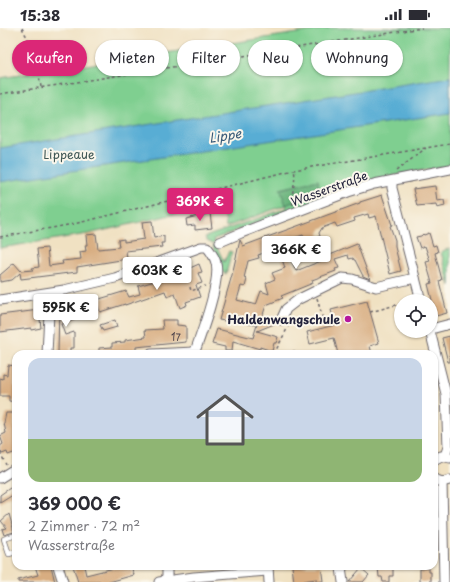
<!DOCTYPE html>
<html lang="de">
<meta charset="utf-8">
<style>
body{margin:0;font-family:"Playpen Sans",sans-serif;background:#f2f2f3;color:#2b2b33;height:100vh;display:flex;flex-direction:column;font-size:15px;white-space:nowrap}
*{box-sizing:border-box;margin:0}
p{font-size:13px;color:#7c7c81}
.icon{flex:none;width:22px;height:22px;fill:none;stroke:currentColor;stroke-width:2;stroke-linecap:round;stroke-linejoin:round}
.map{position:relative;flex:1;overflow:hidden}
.panel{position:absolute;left:12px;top:322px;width:426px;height:220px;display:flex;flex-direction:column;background:#fff;border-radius:12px;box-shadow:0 1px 3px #0004}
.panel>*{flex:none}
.banner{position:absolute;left:12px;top:12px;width:426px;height:36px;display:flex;gap:8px}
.fabs{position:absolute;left:394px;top:266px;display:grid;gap:8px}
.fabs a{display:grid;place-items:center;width:44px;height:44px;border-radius:50%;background:#fff;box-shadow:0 1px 3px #0004;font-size:20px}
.price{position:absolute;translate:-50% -34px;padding:0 9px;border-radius:4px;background:#fff;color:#222;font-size:13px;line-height:26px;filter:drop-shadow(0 1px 2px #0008)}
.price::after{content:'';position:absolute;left:50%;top:24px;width:12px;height:9px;margin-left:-6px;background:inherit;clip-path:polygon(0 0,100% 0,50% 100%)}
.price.selected{background:#db2777;color:#fff}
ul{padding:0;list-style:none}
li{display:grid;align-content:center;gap:8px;height:212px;padding:0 16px}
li+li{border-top:1px solid #e1e1e2}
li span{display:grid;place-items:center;height:124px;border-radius:12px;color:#555}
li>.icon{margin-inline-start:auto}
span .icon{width:72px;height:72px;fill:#fffc;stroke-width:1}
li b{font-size:17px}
.pill{padding:0 14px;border-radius:18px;background:#fff;box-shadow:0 1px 3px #0004;font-size:14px;line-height:36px}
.pill.selected{background:#db2777;color:#fff}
.status{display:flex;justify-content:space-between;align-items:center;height:28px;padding:0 20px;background:#fff;direction:ltr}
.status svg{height:11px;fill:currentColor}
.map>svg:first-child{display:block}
.green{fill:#7fcf90;stroke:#507866;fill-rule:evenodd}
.forest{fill:#67b27a;stroke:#446a5a}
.water{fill:#58add4;stroke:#3d6888}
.building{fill:#d8ad81}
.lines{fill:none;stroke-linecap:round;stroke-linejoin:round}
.lane-casing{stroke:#6a656a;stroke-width:6}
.street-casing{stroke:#6a656a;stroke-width:11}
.path{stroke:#6a656a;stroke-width:1.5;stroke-dasharray:3 3;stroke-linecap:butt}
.lane{stroke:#fff;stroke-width:4.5}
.street{stroke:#fff;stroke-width:9}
.poi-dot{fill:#b5179e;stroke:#fbf7ec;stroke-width:1.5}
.labels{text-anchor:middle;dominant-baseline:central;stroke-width:4;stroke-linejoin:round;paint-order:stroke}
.number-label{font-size:10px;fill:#50454c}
.park-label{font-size:12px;fill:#3e5654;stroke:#fbf7ec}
.street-label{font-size:12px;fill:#22223b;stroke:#fbf7ec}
.poi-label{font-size:12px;font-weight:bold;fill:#22223b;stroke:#fbf7ec;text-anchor:end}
.water-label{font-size:13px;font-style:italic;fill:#385a78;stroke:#fbf7ec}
</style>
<div class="status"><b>15:38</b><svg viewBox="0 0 49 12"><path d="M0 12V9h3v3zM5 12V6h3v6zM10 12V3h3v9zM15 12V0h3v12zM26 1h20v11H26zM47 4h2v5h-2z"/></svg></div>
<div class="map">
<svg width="450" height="554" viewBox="0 0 450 554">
<rect width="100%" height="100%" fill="#fbf7ec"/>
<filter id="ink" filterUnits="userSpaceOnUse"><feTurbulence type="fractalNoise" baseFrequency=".025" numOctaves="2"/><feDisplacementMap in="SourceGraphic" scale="8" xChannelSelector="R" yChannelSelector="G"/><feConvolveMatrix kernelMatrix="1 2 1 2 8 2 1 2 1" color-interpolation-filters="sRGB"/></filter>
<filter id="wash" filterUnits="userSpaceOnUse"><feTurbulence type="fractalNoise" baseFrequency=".012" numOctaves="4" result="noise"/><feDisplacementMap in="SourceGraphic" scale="16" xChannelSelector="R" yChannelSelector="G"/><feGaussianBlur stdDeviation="0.9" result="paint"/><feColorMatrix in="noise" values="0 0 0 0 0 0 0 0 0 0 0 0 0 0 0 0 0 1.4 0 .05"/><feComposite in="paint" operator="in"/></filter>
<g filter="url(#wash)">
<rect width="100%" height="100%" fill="#f0e1c2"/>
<g class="green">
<path d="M331,0H450V138L400,146L347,161L214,211L215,215L213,216L207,213L205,209L287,180L286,177L226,199L223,175L88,206L0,220V50ZM318,152L319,164L286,176Z"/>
<path d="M216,217L224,234L229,223L232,224L226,246L221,243L219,234L213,218Z"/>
<path d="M450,220V258L441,224Z"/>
</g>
<path class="forest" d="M318,152L319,164L286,177L280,161Z"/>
<path class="water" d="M450,49V85L0,154V120Z"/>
<g id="blocks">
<g class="building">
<path d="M435,158L437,173L444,172L445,178L437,180L436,176L417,178L413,161Z"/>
<path d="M382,167L392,197L390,198L395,212V219L401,243L390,246L376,188L369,190L368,186L354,190L355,193L337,199L335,195L322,200L319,205L320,208L306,214L303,207L288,212V214L277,218L278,222L272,224V222L258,227L259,230L248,233L244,250L247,251L245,259L241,258L237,272L256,277L261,263L269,266L266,255L275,251L272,245L285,240L282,231L290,228L296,243L326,231L325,229L330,227L357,216L370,251L363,248L355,232H354L353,230L349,231L348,227L335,231L339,240L335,241L336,243L312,252L313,255L281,268L283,270L266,277L261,293L272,289L274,296L257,303L278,309L276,315H274L272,323L260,319V321L233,313L232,323H225V319L212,316L217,301L253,310L257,297L248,296V291L235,288L234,290H232L231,294L219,292L232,247L240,212L243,218L360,175V174Z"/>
<path d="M210,185L212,200L195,202V197L187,198L186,191Z"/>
<path d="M152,193L154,210L164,208V215H161L162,219L126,223L127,231L77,239V244L21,251L20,245L12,252L0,254V247L14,235L21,243L33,242L32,240L39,239L37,221L47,220L49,238L63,236L62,233L81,231L80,224L86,223L85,217H87L86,207L96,206L98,221L119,219L118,212L124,211V214L144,211L142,194Z"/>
<path d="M429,205L433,218L436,217L438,224L435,225L442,252L439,253L447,285L436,288L428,256L432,255L426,234L430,233L425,218L420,220L416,209L421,208L423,206L424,207Z"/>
<path d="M199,236L202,244L198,245L202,255L196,257L200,269L186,274L187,277L180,280L175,266L167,269L165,263L125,277V276L100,284L98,278L86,283L83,276L126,263L129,269L140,266L138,258L172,248Z"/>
<path d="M367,273L379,315L370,318L372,326H338L334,310L310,316L307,304L335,297L331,282Z"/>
<path d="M59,277H76L77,291L61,296L65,307L74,304V320H70V326H58Z"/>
<path d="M39,282L41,300L31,302V300L0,304V287Z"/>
<path d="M115,292L117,299L103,303L100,297Z"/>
<path d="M162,292H177V297L186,298V314L136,319V324L126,325V326H99V320L112,319V315L125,314V312L146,309L145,302L163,301Z"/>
<path d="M450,308V334H448L442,310Z"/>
<path d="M8,337L16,338L14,358H16V374L9,373V368H0V350L3,351V346L7,347Z"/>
<path d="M6,385H14V397L16,402V424L8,427L7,424L2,426L0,422V418L3,416L0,408L6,405L4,395Z"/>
<path d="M10,460L16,461V465L0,475V467Z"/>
<path d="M9,486L14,504L4,507L2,501L7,500L1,493Z"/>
<path d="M35,538H51L55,554H18V552L38,547Z"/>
<path d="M73,538H84L86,547L122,538H131L134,547L109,554H78Z"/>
<path d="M292,538H321L323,553L316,554V551L303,553V554H294Z"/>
<path d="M378,539H393V548H389V554H383L382,549H379Z"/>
<path d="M361,540L369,547L363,554H349Z"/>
<path d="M429,540V544H431V554H420V541Z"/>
</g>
</g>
</g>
<g filter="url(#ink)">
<use href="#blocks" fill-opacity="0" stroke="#6a656a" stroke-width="1"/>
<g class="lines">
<g class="lane-casing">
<path id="lane" d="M16,507L4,511L9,526L16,524"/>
</g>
<g class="street-casing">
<g id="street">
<path d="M392,153V160L421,273"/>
<path d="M220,214L241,205L348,164L374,156L450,141"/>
<path d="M0,272L64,262L115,250L201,219H207C211,224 215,230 216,235C221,254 201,307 194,326"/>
<path d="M281,292L286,281L299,271L342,250L352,251L376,259L415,250"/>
<path d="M431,301L450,296"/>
<path d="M430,303L446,366L448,419L445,428"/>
<path d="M47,326L50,265"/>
<path d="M151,326L195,324"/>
<path d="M434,432L441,428L450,430"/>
<path d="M0,450L16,440"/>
<path d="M434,451L442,454L450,452"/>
<path d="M442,454L444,554"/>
<path d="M58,538L63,554"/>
<path d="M268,538L269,554"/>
<path d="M159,554L194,549L267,543"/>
<path d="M164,554L167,548V538"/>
<path d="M343,554L341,540L344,538"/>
</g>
</g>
<g class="path">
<path d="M22,0L35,24L41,59"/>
<path d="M0,66L422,0"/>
<path d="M396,143L426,120"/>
<path d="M293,177C290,166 297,153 294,142"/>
<path d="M0,209L74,196L294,142L450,116"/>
<path d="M190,259L191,263L205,258"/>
<path d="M317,270L325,299"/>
<path d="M370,284L400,276"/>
<path d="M203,324L231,326"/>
<path d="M274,326L288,299"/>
<path d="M281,326L295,323"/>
<path d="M0,424L6,437"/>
</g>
<use href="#lane" class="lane"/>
<use href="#street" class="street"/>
</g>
</g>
<circle class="poi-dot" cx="348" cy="291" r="4"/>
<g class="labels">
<g class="number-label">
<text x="176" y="308">17</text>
</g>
<g class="park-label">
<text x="69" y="126">Lippeaue</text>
</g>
<g class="street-label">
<text transform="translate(329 160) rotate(-20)">Wasserstraße</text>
</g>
<g class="poi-label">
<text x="340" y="291">Haldenwangschule</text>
</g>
<g class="water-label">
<text transform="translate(225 107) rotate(-9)">Lippe</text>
</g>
</g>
</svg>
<div class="fabs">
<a><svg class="icon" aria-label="locate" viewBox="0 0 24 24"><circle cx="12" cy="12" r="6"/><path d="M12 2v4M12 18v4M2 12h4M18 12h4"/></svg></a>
</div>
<b class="price selected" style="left:200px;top:194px">369K €</b>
<b class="price" style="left:296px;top:242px">366K €</b>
<b class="price" style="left:157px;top:263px">603K €</b>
<b class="price" style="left:66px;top:300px">595K €</b>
<div class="banner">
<a class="pill selected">Kaufen</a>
<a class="pill">Mieten</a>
<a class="pill">Filter</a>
<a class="pill">Neu</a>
<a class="pill">Wohnung</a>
</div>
<section class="panel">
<ul>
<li><span style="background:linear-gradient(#c9d6e8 65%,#8fb573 0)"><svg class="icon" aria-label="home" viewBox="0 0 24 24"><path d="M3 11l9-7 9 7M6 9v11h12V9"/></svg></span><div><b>369 000 €</b><p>2 Zimmer · 72 m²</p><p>Wasserstraße</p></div></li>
</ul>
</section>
</div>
